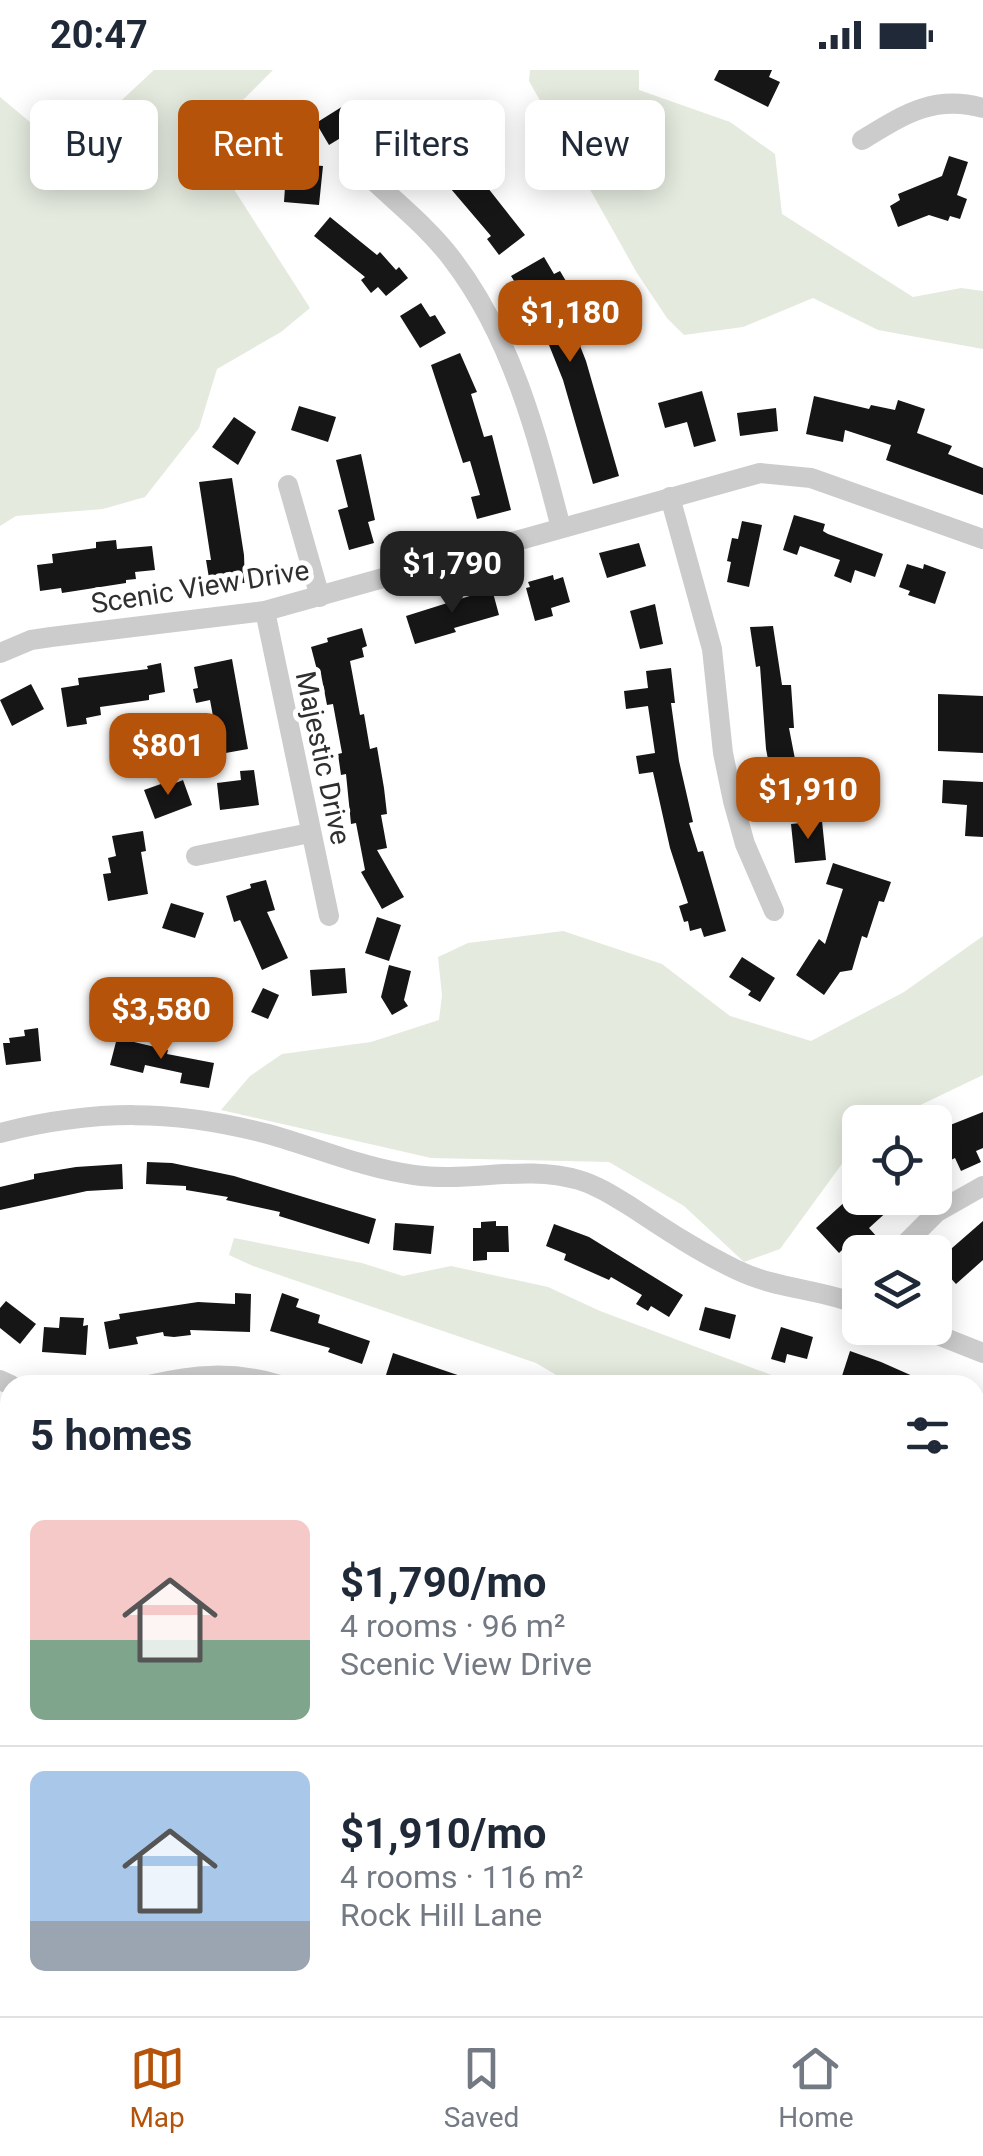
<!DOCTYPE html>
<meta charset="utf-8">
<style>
body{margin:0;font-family:Roboto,sans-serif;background:#f6f6f7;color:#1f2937;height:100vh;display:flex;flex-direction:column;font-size:38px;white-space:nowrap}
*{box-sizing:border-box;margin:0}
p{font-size:32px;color:#747a83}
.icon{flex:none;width:55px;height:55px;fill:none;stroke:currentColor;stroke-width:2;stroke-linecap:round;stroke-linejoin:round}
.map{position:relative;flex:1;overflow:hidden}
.panel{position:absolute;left:0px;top:1305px;width:985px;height:642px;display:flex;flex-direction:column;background:#fff;border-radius:30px 30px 0 0;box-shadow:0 5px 25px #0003}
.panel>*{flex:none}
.banner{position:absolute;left:30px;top:30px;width:925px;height:90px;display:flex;gap:20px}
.fabs{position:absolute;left:842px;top:1035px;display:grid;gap:20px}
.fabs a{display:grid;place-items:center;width:110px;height:110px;border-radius:15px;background:#fff;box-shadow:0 5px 25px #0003;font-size:50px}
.price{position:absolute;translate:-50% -85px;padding:0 22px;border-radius:20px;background:#b45309;color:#fff;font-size:32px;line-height:65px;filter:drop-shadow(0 2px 5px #0008)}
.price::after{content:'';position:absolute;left:50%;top:60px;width:30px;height:22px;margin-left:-15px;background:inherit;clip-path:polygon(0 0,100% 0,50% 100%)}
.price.selected{background:#222;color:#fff}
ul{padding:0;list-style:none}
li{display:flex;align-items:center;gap:30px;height:250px;padding:0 30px}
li+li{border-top:2px solid #e0e1e3}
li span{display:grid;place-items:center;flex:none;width:280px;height:200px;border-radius:15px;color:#555}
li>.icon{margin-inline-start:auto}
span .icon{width:120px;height:120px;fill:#fffc;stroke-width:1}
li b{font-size:42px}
h2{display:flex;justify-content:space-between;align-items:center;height:120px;padding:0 30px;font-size:42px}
.chip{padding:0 35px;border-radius:15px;background:#fff;box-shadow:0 5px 25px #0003;font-size:35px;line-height:90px}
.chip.selected{background:#b45309;color:#fff}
.status{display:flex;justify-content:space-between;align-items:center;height:70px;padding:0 50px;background:#fff;direction:ltr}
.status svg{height:28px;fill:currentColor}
.dock{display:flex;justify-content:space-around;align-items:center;height:140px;border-top:2px solid #e0e1e3;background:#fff;font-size:28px;color:#747a83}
.dock a{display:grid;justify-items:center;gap:5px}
.dock .selected{color:#b45309}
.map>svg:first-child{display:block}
.green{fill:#e4eade}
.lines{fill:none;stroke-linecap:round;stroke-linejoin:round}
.stream{stroke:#ccdce8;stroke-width:5}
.building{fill:#161616}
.street{stroke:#ccc;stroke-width:20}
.secondary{stroke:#b9b9b9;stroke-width:28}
.labels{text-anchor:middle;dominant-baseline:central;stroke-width:10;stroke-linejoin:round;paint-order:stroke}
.street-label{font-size:28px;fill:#2f2f2f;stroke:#fff}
</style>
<div class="status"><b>20:47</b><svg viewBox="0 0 49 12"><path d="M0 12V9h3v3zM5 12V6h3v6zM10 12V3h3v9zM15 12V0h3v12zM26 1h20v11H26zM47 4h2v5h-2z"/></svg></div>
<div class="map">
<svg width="983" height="1946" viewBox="0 0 983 1946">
<rect width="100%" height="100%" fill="#fff"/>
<g class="green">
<path d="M154,0H273L226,47V107L310,238L281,262L217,299L199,358L145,427L103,439L16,446L0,456V27L54,72L81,68Z"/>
<path d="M530,0H639V20L730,52L775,84L782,144L913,227L961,218L983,221V279L878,260L813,228L743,257L684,265L667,248L637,203L529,11Z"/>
<path d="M563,861L662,894L730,946L811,971L904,922L983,866V1005L885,1052H860V1069L780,1179L744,1192L684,1136L609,1092L431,1088L221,1040L250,1006L282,984L371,972L439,950L442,925L438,887L468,873Z"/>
<path d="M234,1168L362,1193L403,1206L451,1196L548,1217L600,1241L798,1315H573L536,1293L253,1196L229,1185Z"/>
<path d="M10,1809V1903L0,1908V1817Z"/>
<path d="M983,1877V1946H0V1934L10,1929V1938H975V1886Z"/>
</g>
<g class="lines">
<g class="stream">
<path d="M325,1938L328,1946"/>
<path d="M143,1946L149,1938"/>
</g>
</g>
<g class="building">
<path d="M719,0H772L769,7L780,12L768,37L714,10Z"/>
<path d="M400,32L423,42L426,34L446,43L434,77L406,71L408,66L389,58Z"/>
<path d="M348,33L362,55L329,75L316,53Z"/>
<path d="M463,64L470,72L477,66L504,95L484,113L525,165L499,185L487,169L491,166L445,112L455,104L445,93L444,81Z"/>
<path d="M949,86L968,92L957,125L967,129L960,149L950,146L948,151L929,145L898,157L890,136L900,130L898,124L942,106Z"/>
<path d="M298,94L323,96L319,135L284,132L285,117L296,118Z"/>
<path d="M330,147L377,185L380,182L396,200L399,197L408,208L386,226L378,217L371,223L361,210L365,207L314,166Z"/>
<path d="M544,187L554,204L560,201L573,223L562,230L586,291L619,406L593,414L563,310L543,260L550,257L529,221L523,225L511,206Z"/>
<path d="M421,233L430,247L435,245L446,263L420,278L400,246Z"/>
<path d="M460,283L477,322L471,324L484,367L492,365L511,440L477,449L471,427L480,425L470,391L463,393L431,295Z"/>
<path d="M702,321L716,371L694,377L687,352L665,358L658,333Z"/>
<path d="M814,326L869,339L871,335L895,340L898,330L925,339L917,363L952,376L948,384L983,398V425L886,390L891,375L845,360L843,372L806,364Z"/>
<path d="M299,336L336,347L328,372L291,360Z"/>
<path d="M776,338L778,361L740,366L737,343Z"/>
<path d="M234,347L256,362L238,395L212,377Z"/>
<path d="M361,384L375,450L368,452L374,473L349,480L338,440L348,437L336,390Z"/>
<path d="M232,408L244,485L245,513L210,514L206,490H211L199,412Z"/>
<path d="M794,445L825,454L823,461L828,464L883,484L875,507L855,500L851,513L834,506L840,490L800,476L797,485L783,480Z"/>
<path d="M742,451L762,455L749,517L727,512L731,492L727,491L732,468L738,469Z"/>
<path d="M116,470L117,479L152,476L155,500L135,502L136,509L126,510V513L62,523L61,518L40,521L37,495L53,493L52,484L96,478V472Z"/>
<path d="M639,473L646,496L607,508L599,483Z"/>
<path d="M907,494L923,499L924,494L946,502L935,534L908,525L910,521L899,517Z"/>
<path d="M553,505L554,510L563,507L570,532L551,538L553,546L535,551L526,518L530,517L528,512Z"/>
<path d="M492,519L499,545L454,558L456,562L415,574L406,546Z"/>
<path d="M655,534L663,574L640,579L630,541Z"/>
<path d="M773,556L782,615H791L794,658H789L800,715L774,720L766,679L760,596L756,597L750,557Z"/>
<path d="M362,558L367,576L362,578L364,587L350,591L360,645L364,644L370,679L377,677L384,718L387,744L381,745L387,778L377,780L404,827L382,839L361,802L365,800L356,753L351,754L346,704L341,705L338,684L342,683L333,634L327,635L320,599L317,600L311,577L328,572L327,568Z"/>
<path d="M232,589L248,679L220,684L210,630L196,633L193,619L198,618L194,597Z"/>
<path d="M161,593L165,622L149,625V630L100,637L101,645L86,648L87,654L67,657L61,618L79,615L78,608L148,599L147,596Z"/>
<path d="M671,598L675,633H671L679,691L693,752L689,753L698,782L703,781L726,861L704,867L701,858L690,861L688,851L684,852L679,836L688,833L670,778L653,702L639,704L636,686L655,683L648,636L626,639L624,621L648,618L646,601Z"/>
<path d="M31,614L44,639L12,656L0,630Z"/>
<path d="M938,624L983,626V683L938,681Z"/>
<path d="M254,700L259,735L220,740L217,713L241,710L240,701Z"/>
<path d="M172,710L173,714L183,710L192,735L155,749L144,720Z"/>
<path d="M943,710L983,712V767L965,766L967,735L942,733Z"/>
<path d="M822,751L826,790L795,793L791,754Z"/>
<path d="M143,761L146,781L141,782L148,824L108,831L103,804L111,803L108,788L116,786L112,766Z"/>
<path d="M833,793L891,812L884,832L879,831L867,868L862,866L852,900L840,902L824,925L796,905L819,869L825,874L843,819L826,814Z"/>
<path d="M266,810L275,840L267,842L288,888L262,900L240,850L234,852L226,826L251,818L250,814Z"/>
<path d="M171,833L204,843L195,868L162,858Z"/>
<path d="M377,847L401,855L389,891L365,883Z"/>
<path d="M742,887L775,908L760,932L748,925L751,921L729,907Z"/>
<path d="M389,895L411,901L404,930L408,936L392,945L381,927Z"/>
<path d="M345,898L347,923L312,926L310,900Z"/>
<path d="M263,918L279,925L268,949L251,942Z"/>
<path d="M38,958L41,991L6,995L3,973H10L9,968L25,966L24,960Z"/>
<path d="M117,968L168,980L167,984L214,993L209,1018L180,1013L182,1003L145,995L143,1003L110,995Z"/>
<path d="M983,1042V1078L976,1081L981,1092L961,1101L955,1088L951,1090L949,1086L940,1090L935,1079V1061Z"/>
<path d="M147,1092L172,1093L234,1106L376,1149L369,1174L279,1146L280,1142L226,1130L228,1127L186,1120V1116L146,1114Z"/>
<path d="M122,1094L123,1119L87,1121L0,1140V1117L34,1109V1104L76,1097Z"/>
<path d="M860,1128H902L869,1158L877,1167L860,1182L850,1172L839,1183L816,1158L848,1129Z"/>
<path d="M496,1151V1156H508L509,1182H487V1190L473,1191V1158H481V1152Z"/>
<path d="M983,1151V1190L956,1214L936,1192Z"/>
<path d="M395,1153L434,1156L431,1184L393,1180Z"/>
<path d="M554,1154L589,1167L683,1225L669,1247L651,1236L648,1241L636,1234L642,1225L611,1207L609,1210L564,1190L566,1184L546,1176Z"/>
<path d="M235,1223L251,1224L250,1262L190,1260L191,1265L174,1267L164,1266L163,1262L136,1267L138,1274L109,1279L104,1252L120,1249L119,1244L198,1232L235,1234Z"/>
<path d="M282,1223L299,1229L296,1237L320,1245L318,1253L370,1271L362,1294L328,1282L330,1278L270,1261Z"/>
<path d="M6,1231L36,1254L20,1274L0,1258V1238Z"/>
<path d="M705,1237L736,1245L730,1269L699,1260Z"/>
<path d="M60,1247L84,1248L83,1256L88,1255L86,1285L42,1282L44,1257L59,1258Z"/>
<path d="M781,1257L813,1267L807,1289L787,1284L785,1293L771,1289Z"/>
<path d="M850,1281L881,1292L933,1315H859L841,1309Z"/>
<path d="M393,1283L481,1313V1315L404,1313L386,1305Z"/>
</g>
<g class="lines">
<g class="street">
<path d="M862,70C903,45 934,24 983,38"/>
<path d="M376,113C402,137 431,161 452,189C512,267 537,365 561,458"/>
<path d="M288,415L320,527"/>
<path d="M670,427L712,579L723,683L733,731L745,774L774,841"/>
<path d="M265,541L329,846"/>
<path d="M0,583L31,570L51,567L265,541L760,403L811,408L983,469"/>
<path d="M196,786L310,763"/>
<path d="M0,1063C94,1039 174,1039 268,1064C318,1078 363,1098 414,1105C469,1113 525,1094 579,1110C599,1116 615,1127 633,1138C666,1160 701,1183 737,1200C776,1219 820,1219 860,1235"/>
<path d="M897,1182L937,1142L983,1116"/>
<path d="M920,1258L983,1283"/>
<path d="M0,1310L11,1315"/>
<path d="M149,1315C194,1304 234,1301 280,1315"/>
<path d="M0,1621L10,1638"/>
</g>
<g class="secondary">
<path d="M975,1563L983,1551"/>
<path d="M0,1921L10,1916"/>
</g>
</g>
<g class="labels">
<g class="street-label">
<text transform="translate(200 517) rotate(-9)">Scenic View Drive</text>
<text transform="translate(323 688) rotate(78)">Majestic Drive</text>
</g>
</g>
</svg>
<div class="fabs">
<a><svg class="icon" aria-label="locate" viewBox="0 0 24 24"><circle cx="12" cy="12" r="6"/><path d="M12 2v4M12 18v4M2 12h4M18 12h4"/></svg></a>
<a><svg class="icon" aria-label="layers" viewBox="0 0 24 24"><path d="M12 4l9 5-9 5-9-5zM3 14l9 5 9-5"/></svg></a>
</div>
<b class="price" style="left:570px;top:295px">$1,180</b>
<b class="price selected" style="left:452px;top:546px">$1,790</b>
<b class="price" style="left:168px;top:728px">$801</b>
<b class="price" style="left:808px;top:772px">$1,910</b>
<b class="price" style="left:161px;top:992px">$3,580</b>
<div class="banner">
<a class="chip">Buy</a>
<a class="chip selected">Rent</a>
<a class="chip">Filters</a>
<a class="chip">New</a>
</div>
<section class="panel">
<h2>5 homes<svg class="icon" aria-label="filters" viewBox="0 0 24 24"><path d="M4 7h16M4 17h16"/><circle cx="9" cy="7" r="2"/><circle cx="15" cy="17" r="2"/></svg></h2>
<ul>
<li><span style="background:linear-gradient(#f6c9c9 60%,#7fa58c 0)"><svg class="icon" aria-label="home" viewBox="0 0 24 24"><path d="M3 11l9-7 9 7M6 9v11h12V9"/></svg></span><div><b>$1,790/mo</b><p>4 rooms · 96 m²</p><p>Scenic View Drive</p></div></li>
<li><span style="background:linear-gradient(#a9c7e8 75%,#9aa5b1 0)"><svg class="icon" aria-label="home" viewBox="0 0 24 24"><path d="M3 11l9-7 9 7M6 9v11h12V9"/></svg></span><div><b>$1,910/mo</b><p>4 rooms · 116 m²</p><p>Rock Hill Lane</p></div></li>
</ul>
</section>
</div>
<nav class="dock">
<a class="selected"><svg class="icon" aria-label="map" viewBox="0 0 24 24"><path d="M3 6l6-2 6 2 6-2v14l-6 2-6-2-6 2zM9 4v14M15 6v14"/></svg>Map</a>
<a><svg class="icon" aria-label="saved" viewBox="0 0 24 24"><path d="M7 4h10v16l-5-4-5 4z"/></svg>Saved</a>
<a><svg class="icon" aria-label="home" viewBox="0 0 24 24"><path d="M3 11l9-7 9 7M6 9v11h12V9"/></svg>Home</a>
</nav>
